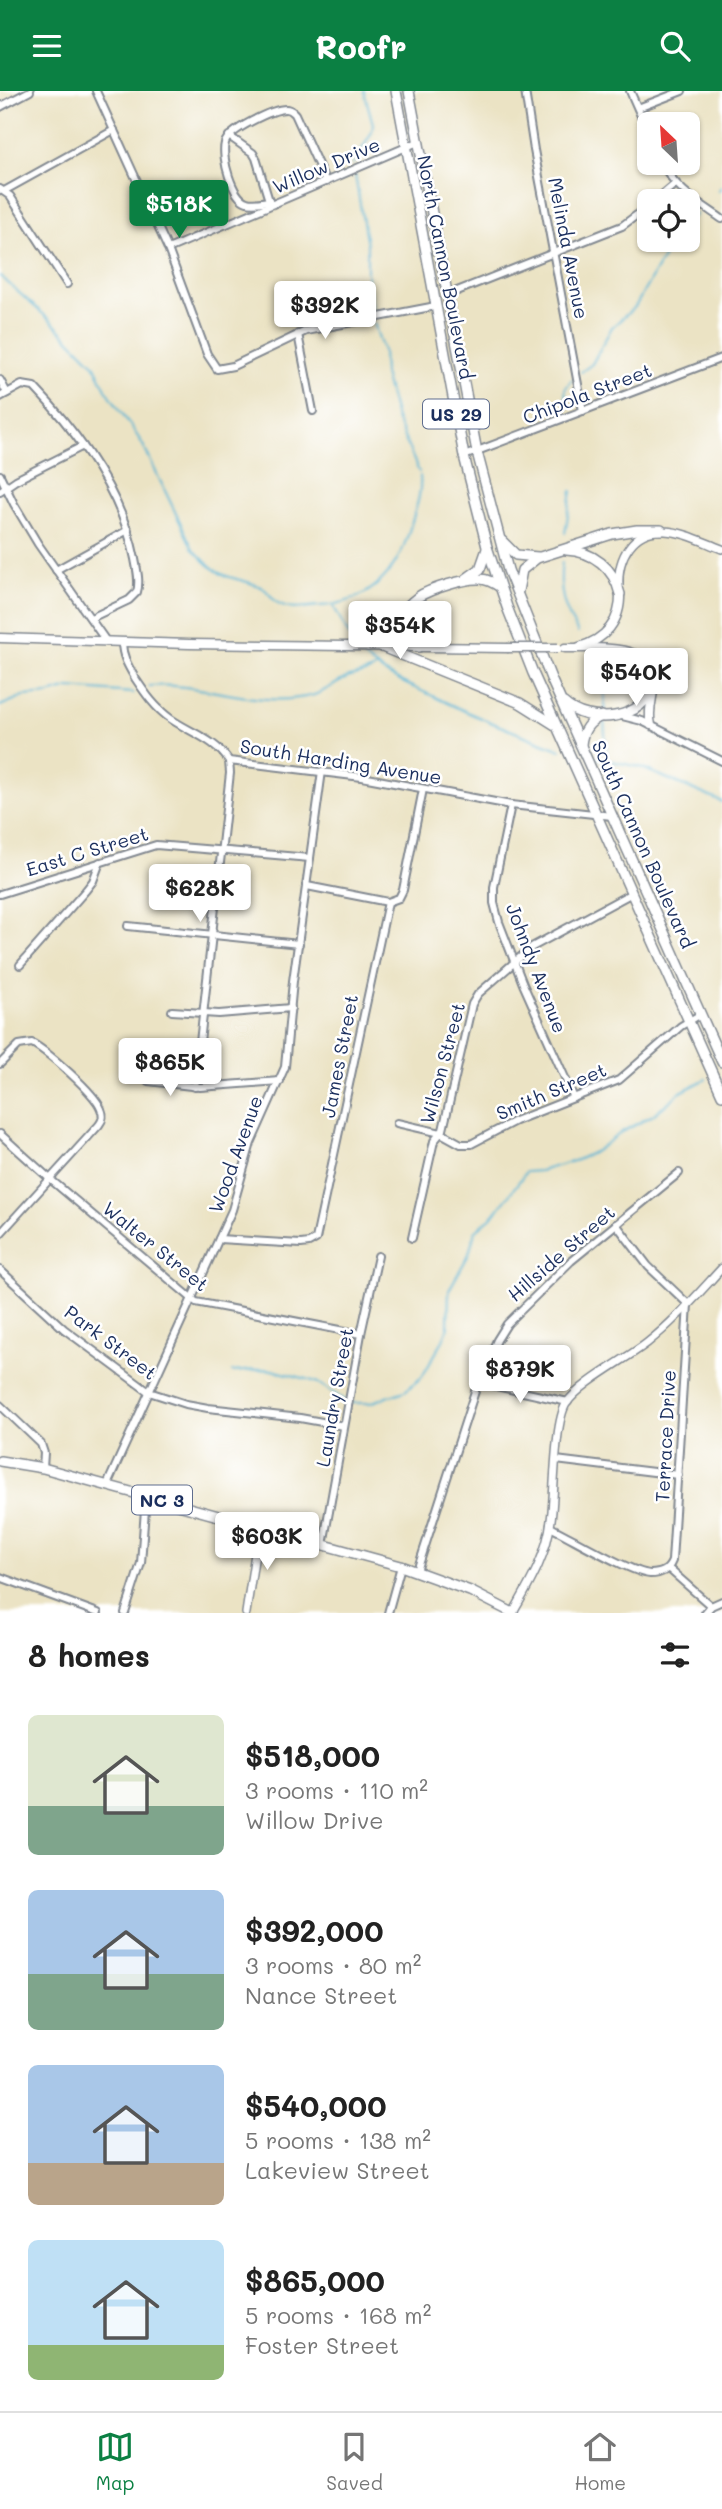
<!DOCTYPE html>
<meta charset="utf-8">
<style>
body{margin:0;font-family:Mali,sans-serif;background:#f2f2f2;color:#222;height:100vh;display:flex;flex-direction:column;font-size:26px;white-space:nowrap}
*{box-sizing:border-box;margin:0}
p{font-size:23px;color:#767676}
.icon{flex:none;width:38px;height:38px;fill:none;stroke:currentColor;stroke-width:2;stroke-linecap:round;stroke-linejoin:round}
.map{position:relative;height:1522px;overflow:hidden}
.sheet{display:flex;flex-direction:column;background:#fff;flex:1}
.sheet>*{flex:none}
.needle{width:46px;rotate:335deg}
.buttons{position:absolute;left:637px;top:21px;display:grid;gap:14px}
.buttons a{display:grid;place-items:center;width:63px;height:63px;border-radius:10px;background:#fff;box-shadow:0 2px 5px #0004;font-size:35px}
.price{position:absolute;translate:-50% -60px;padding:0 16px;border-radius:7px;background:#fff;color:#222;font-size:23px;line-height:46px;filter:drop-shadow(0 2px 4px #0008)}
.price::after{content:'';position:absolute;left:50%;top:42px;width:21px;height:16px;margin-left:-10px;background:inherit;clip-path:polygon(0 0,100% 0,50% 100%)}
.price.active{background:#0b8043;color:#fff}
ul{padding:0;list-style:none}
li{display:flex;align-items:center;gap:21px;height:175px;padding:0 28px}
li span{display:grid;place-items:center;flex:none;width:196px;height:140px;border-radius:10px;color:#555}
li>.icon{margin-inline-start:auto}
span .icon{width:84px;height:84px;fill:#fffc;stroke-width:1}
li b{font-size:30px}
h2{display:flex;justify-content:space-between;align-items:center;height:84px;padding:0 28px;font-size:30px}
header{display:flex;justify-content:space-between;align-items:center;height:91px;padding:0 28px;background:#0b8043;color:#fff;font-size:32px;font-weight:700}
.dock{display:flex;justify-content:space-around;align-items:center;height:98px;border-top:2px solid #e0e0e0;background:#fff;font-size:19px;color:#767676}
.dock a{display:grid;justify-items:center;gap:4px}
.dock .active{color:#0b8043}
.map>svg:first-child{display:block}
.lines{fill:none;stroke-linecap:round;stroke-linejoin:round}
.stream{stroke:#55b3d4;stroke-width:2}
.minor-casing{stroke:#838991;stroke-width:10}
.tertiary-casing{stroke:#838991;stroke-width:10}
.secondary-casing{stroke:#838991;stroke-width:11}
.primary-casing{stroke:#838991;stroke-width:12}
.minor{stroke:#fff;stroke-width:6}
.tertiary{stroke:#fff;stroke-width:7}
.secondary{stroke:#fff;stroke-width:8}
.primary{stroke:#fff;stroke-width:9}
.secondary-bridge-casing{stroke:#838991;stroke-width:11;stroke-linecap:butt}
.secondary-bridge{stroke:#fff;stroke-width:8}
.labels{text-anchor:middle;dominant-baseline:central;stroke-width:5;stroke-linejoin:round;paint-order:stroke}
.shield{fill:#fff;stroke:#5f6d8e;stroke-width:2}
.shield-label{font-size:18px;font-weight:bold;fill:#1b2f5e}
.street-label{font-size:19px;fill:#1b2f5e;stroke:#fff}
</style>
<header><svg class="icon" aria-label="menu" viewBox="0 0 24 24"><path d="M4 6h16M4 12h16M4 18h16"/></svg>Roofr<svg class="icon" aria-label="search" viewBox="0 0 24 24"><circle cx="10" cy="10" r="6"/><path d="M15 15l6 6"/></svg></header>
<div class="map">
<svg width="722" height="1522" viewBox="0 0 722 1522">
<rect width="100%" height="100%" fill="#fff"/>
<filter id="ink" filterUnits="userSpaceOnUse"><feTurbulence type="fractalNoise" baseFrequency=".0143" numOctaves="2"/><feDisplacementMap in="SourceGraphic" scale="14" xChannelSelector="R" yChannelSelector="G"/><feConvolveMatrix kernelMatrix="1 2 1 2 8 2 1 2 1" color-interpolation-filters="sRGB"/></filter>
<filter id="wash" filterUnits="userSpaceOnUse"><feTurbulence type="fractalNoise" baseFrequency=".00686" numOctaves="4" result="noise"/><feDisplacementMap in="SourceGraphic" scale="28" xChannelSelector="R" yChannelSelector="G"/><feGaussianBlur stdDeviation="1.57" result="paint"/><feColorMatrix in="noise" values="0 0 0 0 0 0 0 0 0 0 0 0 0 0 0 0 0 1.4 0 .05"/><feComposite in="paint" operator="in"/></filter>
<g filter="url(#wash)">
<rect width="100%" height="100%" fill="#ebe3c4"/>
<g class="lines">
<g class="stream">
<path d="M353,73L372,41L373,33L364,0"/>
<path d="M355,84L367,154V185L373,222"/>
<path d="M719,99L722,95"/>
<path d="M688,130L696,123"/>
<path d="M0,185L50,229L94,273L106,298L142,352L193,458C202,467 210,477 222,483C234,489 251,490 263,497C269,501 272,508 278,512C292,520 306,516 320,515C369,512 397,483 410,437C415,420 422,403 420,385"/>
<path d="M374,232L383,260L384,283L396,328L419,381"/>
<path d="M581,281L592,273L612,236L635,216L673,149"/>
<path d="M567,317L565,298L572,288"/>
<path d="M565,442L572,400"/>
<path d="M562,471C558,500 564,518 578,542"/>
<path d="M334,516L349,544"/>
<path d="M364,566C387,587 412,595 439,608C479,628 520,643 561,659"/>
<path d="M598,579L605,604V619"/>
<path d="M149,595C205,591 257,619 314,604C326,600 336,592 347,587C357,583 370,583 377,576"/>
<path d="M0,615L24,605L49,603L69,597L133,602"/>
<path d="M604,630L607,668"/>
<path d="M597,667L640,676L722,711"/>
<path d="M232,1281L268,1278L307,1288L318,1292L346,1310"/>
<path d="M351,1312H369L405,1300L422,1286L442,1251L448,1236L449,1199L469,1163L475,1140L494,1124L526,1081L540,1080L577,1069L596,1060L622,1041L653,1024L681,1001L706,988"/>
</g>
</g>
</g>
<g filter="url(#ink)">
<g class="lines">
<g class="minor-casing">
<g id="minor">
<path d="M96,0L168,158L207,263L217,278L233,275L306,240L436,215"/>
<path d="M525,0L534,59L583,320"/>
<path d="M630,0L649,43"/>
<path d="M0,16L30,0"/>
<path d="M638,17L682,0"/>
<path d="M229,45L253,62L256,67L270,113"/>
<path d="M662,72C675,98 698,111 722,128"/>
<path d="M0,98L10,105L67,193"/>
<path d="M4,100L114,39"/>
<path d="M269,110C262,111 253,113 247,111C232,107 221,66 225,52C229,39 272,18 286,18C291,18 292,20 295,23L326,91"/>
<path d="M655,110L675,93"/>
<path d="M168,158L418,51"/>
<path d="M447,204L622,135L649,115"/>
<path d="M298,243L313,320"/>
<path d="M0,289L7,302"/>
<path d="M0,306L22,294L34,296C79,343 122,403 135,468C137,479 140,490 137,501L129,509L91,527"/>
<path d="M464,365L722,267"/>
<path d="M0,384L14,413L38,453L106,550"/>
<path d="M0,400L16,389L83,355"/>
<path d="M56,479L128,439"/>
<path d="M122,551C122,565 128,575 135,587C145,602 155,617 171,628C191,642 215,648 229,670L362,686L511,714L612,725"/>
<path d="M622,625L642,630L722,670"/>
<path d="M511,714L494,796V812L499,831L523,893L574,1007"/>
<path d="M307,795L388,811"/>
<path d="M0,803L156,754L310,767"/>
<path d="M388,811L399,807L403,799L423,698"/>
<path d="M128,835L299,853"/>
<path d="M20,874L86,799L93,790L100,771"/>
<path d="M172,920L219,923L291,917"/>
<path d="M0,973L19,954L32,952C48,961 95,1002 101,1018C104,1025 103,1029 99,1034L0,1143"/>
<path d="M148,990L200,996L280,990"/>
<path d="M195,996L230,682L229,670"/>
<path d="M397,1032L441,1042L461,1053H471L515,1030L619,989L681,935L701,923"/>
<path d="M0,1043L50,1088L196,1211L361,1243"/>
<path d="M412,1147L434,1050L443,1039L472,913L478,903L532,856L632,802"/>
<path d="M219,1148L301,1153L309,1152L316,1148L388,811"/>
<path d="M0,1179L64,1238L149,1301L186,1313L208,1317L300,1327L344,1335"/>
<path d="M478,1291L568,1311"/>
<path d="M0,1314L41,1353L44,1362L43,1377"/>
<path d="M556,1369L678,1384"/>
<path d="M107,1394L232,1119L251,1052L285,976L293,890L322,680"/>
<path d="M550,1436C571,1446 631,1482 650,1483C661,1483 668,1480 672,1470L688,1213L648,1175L616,1133"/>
<path d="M323,1454L361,1243L378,1165"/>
<path d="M669,1478L711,1515"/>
<path d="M417,1480L478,1291L497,1249L507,1233L571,1170L679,1082"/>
<path d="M0,1486L98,1522"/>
<path d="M125,1522L141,1472L146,1405"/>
<path d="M388,1522L401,1475"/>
<path d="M705,1522L711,1515L722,1510"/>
</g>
</g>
<g class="tertiary-casing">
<g id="tertiary">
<path d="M619,495C617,467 633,437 665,440C685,441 703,451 722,458"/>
<path d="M246,1522L259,1436"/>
<path d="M513,1522C530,1492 547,1464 551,1429C555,1402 554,1333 566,1313C580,1292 625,1269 647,1252C674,1231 698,1203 722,1177"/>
</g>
</g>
<g class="secondary-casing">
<g id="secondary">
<path d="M0,547L189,553L507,557"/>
<path d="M579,556C605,549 621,530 620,503"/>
<path d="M565,557C593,558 653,550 654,590C654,605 647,619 651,634"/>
</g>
</g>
<g class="primary-casing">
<g id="primary">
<path d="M396,0L464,365L487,456L507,516L533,582L722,1004"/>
<path d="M409,0L477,361L508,479L552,590L722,971"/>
<path d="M502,450L516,464L538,466"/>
<path d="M566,459C593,460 614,477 620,503"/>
<path d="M466,488L480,478L487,458"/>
<path d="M518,500L522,479L537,467L612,443L637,439H661"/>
<path d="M409,516L406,532L419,556"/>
<path d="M368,555C387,541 399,520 418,506C430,498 466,487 480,488C488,488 494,492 500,496"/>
<path d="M382,556L520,612L555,634"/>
<path d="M564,612C588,635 646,630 653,593"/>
<path d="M581,654C582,640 589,630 602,625"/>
<path d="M0,1370L43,1377L401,1475L470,1500L513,1522"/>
</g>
</g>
<use href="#minor" class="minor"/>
<use href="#tertiary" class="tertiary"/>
<use href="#secondary" class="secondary"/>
<use href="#primary" class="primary"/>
<g class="secondary-bridge-casing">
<path id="secondary-bridge" d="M507,557H558"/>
</g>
<use href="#secondary-bridge" class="secondary-bridge"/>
</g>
</g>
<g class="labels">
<g class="shield">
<rect x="423" y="308.5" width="66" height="29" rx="5"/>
<rect x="132" y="1394.5" width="60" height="29" rx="5"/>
</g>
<g class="shield-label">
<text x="456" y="323">US 29</text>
<text x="162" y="1409">NC 3</text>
</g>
<g class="street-label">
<text transform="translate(326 74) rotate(-23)">Willow Drive</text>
<text transform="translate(569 157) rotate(79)">Melinda Avenue</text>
<text transform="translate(446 176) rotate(79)">North Cannon Boulevard</text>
<text transform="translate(587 302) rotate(-21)">Chipola Street</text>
<text transform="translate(341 670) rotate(9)">South Harding Avenue</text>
<text transform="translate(644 753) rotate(66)">South Cannon Boulevard</text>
<text transform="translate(87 760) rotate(-17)">East C Street</text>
<text transform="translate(537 877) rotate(69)">Johndy Avenue</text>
<text transform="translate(339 965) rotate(-79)">James Street</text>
<text transform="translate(442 972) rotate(-75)">Wilson Street</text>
<text transform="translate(551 1000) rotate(-23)">Smith Street</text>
<text transform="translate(235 1063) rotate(-70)">Wood Avenue</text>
<text transform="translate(156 1155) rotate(39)">Walter Street</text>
<text transform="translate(561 1162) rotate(-41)">Hillside Street</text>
<text transform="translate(111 1251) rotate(37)">Park Street</text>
<text transform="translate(334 1306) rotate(-80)">Laundry Street</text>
<text transform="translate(665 1345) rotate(-87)">Terrace Drive</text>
</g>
</g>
</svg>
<div class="buttons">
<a><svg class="needle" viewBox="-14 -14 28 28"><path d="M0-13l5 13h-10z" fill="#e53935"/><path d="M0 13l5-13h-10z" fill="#767676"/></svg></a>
<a><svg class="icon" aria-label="locate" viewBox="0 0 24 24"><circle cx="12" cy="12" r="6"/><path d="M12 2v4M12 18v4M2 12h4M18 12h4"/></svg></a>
</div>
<b class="price active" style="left:179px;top:149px">$518K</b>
<b class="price" style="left:325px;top:250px">$392K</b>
<b class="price" style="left:400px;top:570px">$354K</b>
<b class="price" style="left:636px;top:617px">$540K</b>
<b class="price" style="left:200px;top:833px">$628K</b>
<b class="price" style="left:170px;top:1007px">$865K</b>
<b class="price" style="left:520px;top:1314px">$879K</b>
<b class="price" style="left:267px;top:1481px">$603K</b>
</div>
<section class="sheet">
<h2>8 homes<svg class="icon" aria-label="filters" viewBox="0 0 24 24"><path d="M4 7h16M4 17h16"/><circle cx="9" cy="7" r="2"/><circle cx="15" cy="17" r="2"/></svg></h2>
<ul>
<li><span style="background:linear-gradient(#dfe7d0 65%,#7fa58c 0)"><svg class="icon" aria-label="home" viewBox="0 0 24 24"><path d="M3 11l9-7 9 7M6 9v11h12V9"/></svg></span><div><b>$518,000</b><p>3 rooms · 110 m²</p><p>Willow Drive</p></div></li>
<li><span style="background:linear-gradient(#a9c7e8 60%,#7fa58c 0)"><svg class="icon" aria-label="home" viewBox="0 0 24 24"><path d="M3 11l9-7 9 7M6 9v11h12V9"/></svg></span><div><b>$392,000</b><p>3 rooms · 80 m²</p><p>Nance Street</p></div></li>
<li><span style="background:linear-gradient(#a9c7e8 70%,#b9a48a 0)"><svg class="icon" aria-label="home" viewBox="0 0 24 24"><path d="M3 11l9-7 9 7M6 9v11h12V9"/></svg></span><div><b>$540,000</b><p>5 rooms · 138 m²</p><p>Lakeview Street</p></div></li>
<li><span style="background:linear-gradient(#bfe0f5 75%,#8fb573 0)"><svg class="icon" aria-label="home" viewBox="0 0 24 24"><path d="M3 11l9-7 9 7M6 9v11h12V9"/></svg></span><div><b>$865,000</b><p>5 rooms · 168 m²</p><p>Foster Street</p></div></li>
</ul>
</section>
<nav class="dock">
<a class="active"><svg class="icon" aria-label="map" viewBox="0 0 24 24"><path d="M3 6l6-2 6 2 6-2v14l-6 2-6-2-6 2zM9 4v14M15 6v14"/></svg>Map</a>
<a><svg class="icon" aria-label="saved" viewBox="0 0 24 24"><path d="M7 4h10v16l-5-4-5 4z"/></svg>Saved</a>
<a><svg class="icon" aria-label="home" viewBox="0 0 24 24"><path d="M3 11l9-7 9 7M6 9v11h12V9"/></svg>Home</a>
</nav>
